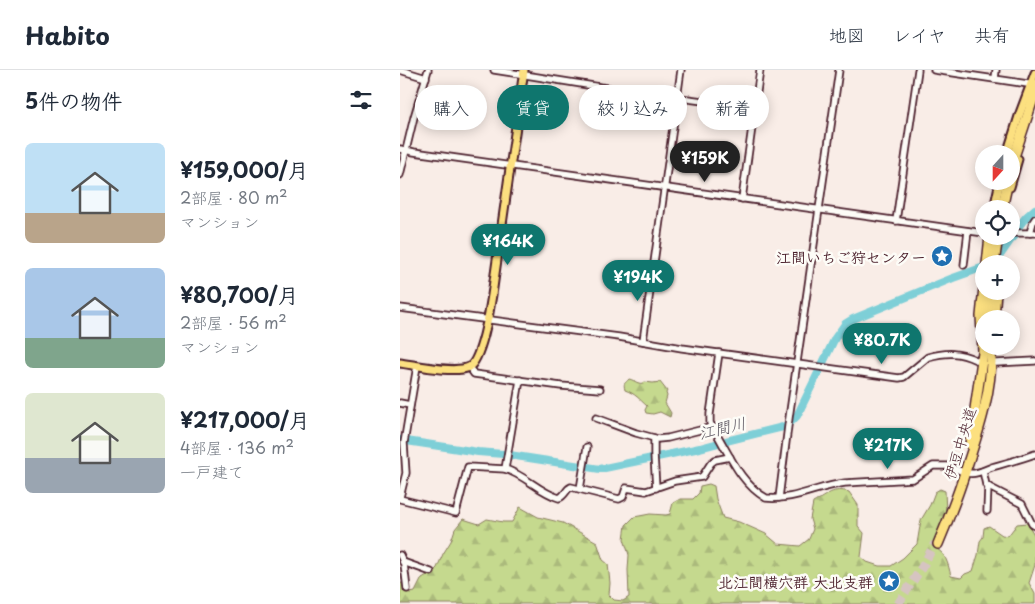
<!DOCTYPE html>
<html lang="ja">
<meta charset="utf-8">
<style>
body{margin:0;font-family:"Playpen Sans","Klee One",sans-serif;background:#f2f2f3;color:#1f2937;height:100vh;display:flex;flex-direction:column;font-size:19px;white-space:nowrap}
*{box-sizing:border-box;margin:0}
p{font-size:16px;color:#747a83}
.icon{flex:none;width:28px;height:28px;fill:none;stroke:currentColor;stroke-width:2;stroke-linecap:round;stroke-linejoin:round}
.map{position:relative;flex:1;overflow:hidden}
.panel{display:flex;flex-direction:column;background:#fff;width:400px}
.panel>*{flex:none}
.top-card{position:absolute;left:15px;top:15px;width:475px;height:45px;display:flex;gap:10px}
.needle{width:32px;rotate:201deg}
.fabs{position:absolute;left:575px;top:75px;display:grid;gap:10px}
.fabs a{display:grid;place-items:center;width:45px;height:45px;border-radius:50%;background:#fff;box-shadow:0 2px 12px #0003;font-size:25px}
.price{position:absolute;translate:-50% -42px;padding:0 11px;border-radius:18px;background:#0f766e;color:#fff;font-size:16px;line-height:32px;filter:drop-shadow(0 1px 2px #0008)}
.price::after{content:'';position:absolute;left:50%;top:30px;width:15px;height:11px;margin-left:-8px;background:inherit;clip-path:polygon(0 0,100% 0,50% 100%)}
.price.on{background:#222;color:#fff}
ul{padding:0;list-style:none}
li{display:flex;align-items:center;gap:15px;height:125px;padding:0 25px}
li span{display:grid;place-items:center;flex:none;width:140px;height:100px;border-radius:8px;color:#555}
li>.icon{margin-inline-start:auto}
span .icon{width:60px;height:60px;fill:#fffc;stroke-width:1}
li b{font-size:21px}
h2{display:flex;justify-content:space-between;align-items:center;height:60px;padding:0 25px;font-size:21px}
.pill{padding:0 18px;border-radius:22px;background:#fff;box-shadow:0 2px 12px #0003;font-size:18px;line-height:45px}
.pill.on{background:#0f766e;color:#fff}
header{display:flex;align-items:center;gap:30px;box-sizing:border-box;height:70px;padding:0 25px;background:#fff;border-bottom:1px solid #e0e1e3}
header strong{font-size:24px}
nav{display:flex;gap:28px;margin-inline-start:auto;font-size:18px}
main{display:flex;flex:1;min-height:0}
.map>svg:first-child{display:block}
.forest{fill:url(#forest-firs);stroke:#887c5c}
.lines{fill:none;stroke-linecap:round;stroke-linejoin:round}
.river{stroke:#7ecfd7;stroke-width:8}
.highway-tunnel{stroke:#d6c4c1;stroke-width:9;stroke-dasharray:9 4.5;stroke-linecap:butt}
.minor-casing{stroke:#4a1f2b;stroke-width:9}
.major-casing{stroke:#4a1f2b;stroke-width:11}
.highway-casing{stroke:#4a1f2b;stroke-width:12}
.minor{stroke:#fdfcf7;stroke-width:5.5}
.major{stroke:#fce080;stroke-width:7}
.highway{stroke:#fce080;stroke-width:9}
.labels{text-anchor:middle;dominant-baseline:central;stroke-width:5;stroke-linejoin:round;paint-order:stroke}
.poi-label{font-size:15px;font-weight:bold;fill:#4a1f2b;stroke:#fdfcf7;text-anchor:end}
.street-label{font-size:15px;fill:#4a1f2b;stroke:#fdfcf7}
.water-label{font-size:16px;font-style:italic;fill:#5a545f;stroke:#fdfcf7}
</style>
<header>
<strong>Habito</strong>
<nav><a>地図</a><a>レイヤ</a><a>共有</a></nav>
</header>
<main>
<section class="panel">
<h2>5件の物件<svg class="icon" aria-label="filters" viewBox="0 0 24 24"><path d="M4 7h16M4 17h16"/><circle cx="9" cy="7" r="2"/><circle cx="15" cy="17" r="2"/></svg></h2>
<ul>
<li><span style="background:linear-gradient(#bfe0f5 70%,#b9a48a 0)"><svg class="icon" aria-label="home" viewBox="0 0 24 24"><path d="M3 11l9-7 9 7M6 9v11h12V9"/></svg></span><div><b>¥159,000/月</b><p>2部屋 · 80 m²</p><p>マンション</p></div></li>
<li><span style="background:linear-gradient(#a9c7e8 70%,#7fa58c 0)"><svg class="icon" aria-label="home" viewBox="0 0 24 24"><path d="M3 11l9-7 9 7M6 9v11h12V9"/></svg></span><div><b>¥80,700/月</b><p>2部屋 · 56 m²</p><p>マンション</p></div></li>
<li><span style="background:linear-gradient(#dfe7d0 65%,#9aa5b1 0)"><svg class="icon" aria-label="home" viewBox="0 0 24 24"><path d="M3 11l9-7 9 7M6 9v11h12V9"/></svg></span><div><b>¥217,000/月</b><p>4部屋 · 136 m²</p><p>一戸建て</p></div></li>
</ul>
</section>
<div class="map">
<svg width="635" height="534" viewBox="0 0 635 534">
<defs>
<pattern id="forest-firs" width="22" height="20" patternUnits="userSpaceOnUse" patternTransform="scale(1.25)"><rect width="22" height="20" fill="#c5d98e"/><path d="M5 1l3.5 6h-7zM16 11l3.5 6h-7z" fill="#abba7b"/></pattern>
</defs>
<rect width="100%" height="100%" fill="#f9ede7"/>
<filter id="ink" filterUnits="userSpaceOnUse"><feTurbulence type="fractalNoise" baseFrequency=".02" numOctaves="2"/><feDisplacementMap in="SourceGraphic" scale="10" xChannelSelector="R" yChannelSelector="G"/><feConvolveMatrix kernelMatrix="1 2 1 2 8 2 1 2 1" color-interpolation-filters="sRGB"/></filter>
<g filter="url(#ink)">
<g class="forest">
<path d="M229,309C235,310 239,316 245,312L253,313L260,312L267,321L266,323L267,326L265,333L271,343L270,347L260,342L253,344L246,343L245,340L247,336C239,329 236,324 225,320C223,312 225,314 229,309Z"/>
<path d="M309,414L314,416L316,429L323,448L339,452L366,464L378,474L400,476L409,469L413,459L410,449L413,433C427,425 433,417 449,422L458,435V456L464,463L461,487L467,492L479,496H491L503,488L517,474L521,450L530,435L535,422L540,419L545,421L546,443L532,475L533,477C546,482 548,494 551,506L561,508L565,504L573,501L578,485L580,471L583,467L584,458L589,456L602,465L608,466L617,454L627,453L635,466V495L629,513L635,524V534H0V513H2L4,520L10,523L15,522L22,508L34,501L37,498L43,484L51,471L55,459L63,449L79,454L87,449L103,452H112L120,437L138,447L163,453L197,472L203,490L208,494L210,513L209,525L214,530L223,531L229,527L228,500L229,485L224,469L226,455L234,447L250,444L266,445L270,444L273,433L280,429H293L299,423L300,416Z"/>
</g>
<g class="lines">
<g class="river">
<path d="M592,193L601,184L610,171L617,164L619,156L626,147L635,139"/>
<path d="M0,370L78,382L103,384L200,399L300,378L326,371L383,357L392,351L397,346L435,268L445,254L453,249L553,208L584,197"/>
</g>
<path class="highway-tunnel" d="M498,534L524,494L535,473"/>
<g class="minor-casing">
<g id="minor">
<path d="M0,0L26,8"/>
<path d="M94,0L200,17L354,38"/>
<path d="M534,0L628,14"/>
<path d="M595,9L596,0"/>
<path d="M0,79L14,82L584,163"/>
<path d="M0,105L14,47L28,0"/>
<path d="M342,129L360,0"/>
<path d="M496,151L518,0"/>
<path d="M611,163H635"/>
<path d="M630,163L633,152L635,149"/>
<path d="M564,195L568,161"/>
<path d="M0,238L219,267L282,278L499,308L504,307L528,287C547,282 559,282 576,290"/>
<path d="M243,271L281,0"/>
<path d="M319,283L310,344V353C327,378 338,412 366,428C394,431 418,416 445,413L513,409L533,396H547L561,401"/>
<path d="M596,293L635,291"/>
<path d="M69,297L74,304L161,316L200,319"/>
<path d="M0,333L10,335"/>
<path d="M196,348L236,363L258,369L268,368L312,357"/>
<path d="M254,368V385L256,418"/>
<path d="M105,399L120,310"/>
<path d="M583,401L586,415L589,417L622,434L632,454L635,456"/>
<path d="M568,403C576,405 584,400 592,397C606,393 621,389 635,384"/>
<path d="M180,419L187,377"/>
<path d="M0,427L6,403L4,373L17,296"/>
<path d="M379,428L389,348L439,0"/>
<path d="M0,429L56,443L68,397L105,399C125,405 139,422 159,428C165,426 166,419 171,417L219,429L223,427L226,418L246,421L275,411L302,407L311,393L315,390L330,387"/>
<path d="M587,441L588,416"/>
<path d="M0,485L4,494L7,519"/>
<path d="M3,492L31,502"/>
</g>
</g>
<g class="major-casing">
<g id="major">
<path d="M607,84L620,43L635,3"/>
<path d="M610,117L618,89"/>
<path d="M594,139L600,111"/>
<path d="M0,293C15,295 55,304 69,297C81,291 90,239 92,225L124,0"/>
</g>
</g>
<g class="highway-casing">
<g id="highway">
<path d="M630,28L635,14"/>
<path d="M611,96L635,23"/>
<path d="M602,139L608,111"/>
<path d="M587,194L590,166"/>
<path d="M594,194L598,166"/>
<path d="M587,249L589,221"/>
<path d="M594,249L596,221"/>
<path d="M583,281L581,246L584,217"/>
<path d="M570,374L584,276"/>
<path d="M538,474C549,448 559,422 567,396C580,357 593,317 591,276"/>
</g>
</g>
<use href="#minor" class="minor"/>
<use href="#major" class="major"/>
<use href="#highway" class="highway"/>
</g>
</g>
<defs>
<g id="sight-disc" transform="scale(1.125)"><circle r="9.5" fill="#1f6fb2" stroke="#fdfcf7"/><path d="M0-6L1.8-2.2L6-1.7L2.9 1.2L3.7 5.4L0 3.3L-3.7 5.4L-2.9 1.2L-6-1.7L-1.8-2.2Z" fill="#fff"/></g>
</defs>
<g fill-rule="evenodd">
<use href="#sight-disc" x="542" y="186"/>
<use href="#sight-disc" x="489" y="511"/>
</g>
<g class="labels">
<g class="poi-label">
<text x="526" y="186">江間いちご狩センター</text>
<text x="473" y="511">北江間横穴群 大北支群</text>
</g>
<g class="street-label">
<text transform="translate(559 373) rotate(-73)">伊豆中央道</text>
</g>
<g class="water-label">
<text transform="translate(322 357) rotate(-13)">江間川</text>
</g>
</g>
</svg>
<div class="fabs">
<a><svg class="needle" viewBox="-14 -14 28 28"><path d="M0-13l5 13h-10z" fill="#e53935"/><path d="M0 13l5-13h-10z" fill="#747a83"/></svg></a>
<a><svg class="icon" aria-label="locate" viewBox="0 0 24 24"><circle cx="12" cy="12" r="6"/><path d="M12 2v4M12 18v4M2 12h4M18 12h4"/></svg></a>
<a>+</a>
<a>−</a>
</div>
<b class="price on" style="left:305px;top:113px">¥159K</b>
<b class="price" style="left:108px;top:196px">¥164K</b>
<b class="price" style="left:238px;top:232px">¥194K</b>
<b class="price" style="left:482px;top:295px">¥80.7K</b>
<b class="price" style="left:488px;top:400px">¥217K</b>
<div class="top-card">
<a class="pill">購入</a>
<a class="pill on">賃貸</a>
<a class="pill">絞り込み</a>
<a class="pill">新着</a>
</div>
</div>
</main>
